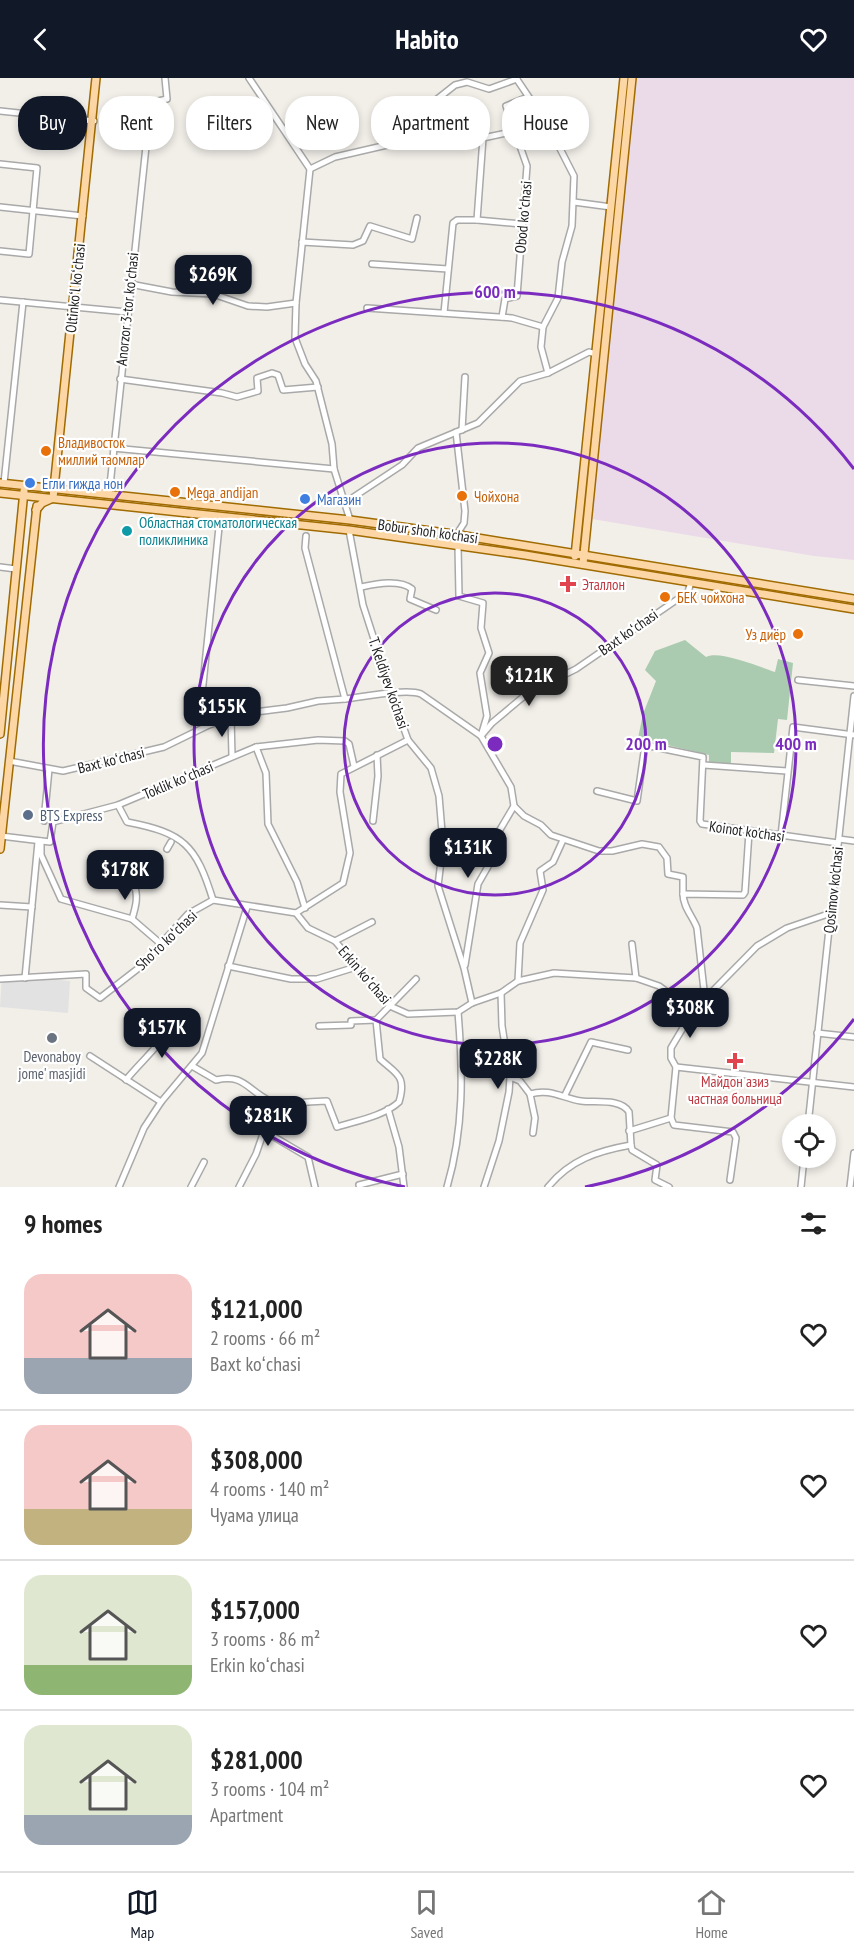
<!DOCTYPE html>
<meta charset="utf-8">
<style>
body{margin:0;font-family:"PT Sans Narrow",sans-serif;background:#f6f6f6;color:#222;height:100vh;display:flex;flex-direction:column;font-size:22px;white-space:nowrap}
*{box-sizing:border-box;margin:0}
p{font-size:20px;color:#767676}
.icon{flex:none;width:33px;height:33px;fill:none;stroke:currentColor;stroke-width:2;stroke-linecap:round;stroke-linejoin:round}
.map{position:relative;height:1109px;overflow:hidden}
.panel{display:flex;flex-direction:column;background:#fff;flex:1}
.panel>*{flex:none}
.guide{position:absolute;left:18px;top:18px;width:819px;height:54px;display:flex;gap:12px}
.fabs{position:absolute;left:782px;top:1036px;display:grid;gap:12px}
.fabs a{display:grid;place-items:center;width:54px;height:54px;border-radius:50%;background:#fff;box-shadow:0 3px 9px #0003;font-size:30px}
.price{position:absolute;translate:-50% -51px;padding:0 14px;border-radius:12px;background:#111827;color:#fff;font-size:20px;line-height:39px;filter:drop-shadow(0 2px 3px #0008)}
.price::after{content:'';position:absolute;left:50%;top:36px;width:18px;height:14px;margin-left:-9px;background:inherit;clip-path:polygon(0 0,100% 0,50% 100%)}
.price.current{background:#222;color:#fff}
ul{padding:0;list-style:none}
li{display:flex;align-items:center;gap:18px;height:150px;padding:0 24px}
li+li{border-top:2px solid #e0e0e0}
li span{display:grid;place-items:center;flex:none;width:168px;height:120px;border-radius:18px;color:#555}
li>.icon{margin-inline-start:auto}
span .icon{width:72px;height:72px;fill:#fffc;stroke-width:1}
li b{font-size:26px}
h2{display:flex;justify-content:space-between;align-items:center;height:72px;padding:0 24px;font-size:26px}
.chip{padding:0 21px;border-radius:24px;background:#fff;box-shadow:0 3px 9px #0003;font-size:21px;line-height:54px}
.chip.current{background:#111827;color:#fff}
header{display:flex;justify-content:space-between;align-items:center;height:78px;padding:0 24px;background:#111827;color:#fff;font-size:27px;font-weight:600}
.dock{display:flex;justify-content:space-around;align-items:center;height:84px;border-top:2px solid #e0e0e0;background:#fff;font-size:16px;color:#767676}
.dock a{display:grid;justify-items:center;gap:3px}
.dock .current{color:#111827}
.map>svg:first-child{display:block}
.industrial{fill:#ebdbe8}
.cemetery{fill:#aacbaf}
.parking{fill:#e2e2e2}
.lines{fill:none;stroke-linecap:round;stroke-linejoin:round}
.minor-casing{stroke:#a9a9a9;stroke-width:8}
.major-casing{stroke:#a06b00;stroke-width:10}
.minor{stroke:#fff;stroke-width:5}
.major{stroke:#fcd6a4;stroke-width:7}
.ring{fill:none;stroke:#7b2cbf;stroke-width:3}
.food-dot{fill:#e8710a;stroke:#fff;stroke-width:2}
.shop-dot{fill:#3f7fe0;stroke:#fff;stroke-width:2}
.culture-dot{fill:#0f9aa8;stroke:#fff;stroke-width:2}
.health-dot{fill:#e0444e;stroke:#fff;stroke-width:2}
.service-dot{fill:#5c6f8a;stroke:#fff;stroke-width:2}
.worship-dot{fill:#6b7280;stroke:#fff;stroke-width:2}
.labels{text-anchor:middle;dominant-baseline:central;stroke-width:4.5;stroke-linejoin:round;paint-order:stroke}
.street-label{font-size:15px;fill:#222;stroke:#fff}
.food-label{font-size:15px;fill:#c56008;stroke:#fff;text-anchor:start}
.shop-label{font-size:15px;fill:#366cbe;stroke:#fff;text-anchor:start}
.culture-label{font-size:15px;fill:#0d838f;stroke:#fff;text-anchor:start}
.health-label{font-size:15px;fill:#be3a42;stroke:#fff;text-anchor:start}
.service-label{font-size:15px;fill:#4e5e75;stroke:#fff;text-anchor:start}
.worship-label{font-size:15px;fill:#5b616d;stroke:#fff}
.centre{fill:#7b2cbf;stroke:#fff;stroke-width:3}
.ring-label{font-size:18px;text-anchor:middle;font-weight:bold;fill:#7b2cbf;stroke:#fff;stroke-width:4.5;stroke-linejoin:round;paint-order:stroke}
</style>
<header><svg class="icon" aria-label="back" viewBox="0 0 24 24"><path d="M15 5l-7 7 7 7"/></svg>Habito<svg class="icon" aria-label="heart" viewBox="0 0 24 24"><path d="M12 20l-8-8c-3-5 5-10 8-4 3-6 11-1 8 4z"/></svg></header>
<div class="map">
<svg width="854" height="1109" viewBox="0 0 854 1109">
<rect width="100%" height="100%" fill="#f2efe9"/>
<path class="industrial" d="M635,0H854V482L814,478L592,441Z"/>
<path class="cemetery" d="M685,562L706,579C719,572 760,589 775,594L778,581L793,585L787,642L778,641L774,675L731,674V688L709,686V677L638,660L643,636L656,603L645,592L655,573Z"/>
<path class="parking" d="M2,897L70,903L68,935L0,929Z"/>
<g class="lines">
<g class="minor-casing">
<g id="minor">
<path d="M249,0L310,91L296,225L295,260L305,286L316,303L332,366L334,391L350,442"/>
<path d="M516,0L549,49L574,98L572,148L562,184L558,220L543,249L541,269L548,295"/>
<path d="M0,33L94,43"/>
<path d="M516,53L483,60L477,142L521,146"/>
<path d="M0,86L37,90L29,176L0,173"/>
<path d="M310,91L335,79L400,64L436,22L455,7L467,4L489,11L517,1"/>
<path d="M574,124L611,129"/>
<path d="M0,129L83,138"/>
<path d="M302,164L353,167L363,163L370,148L412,161L417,140"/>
<path d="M372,186L448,191"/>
<path d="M130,206L172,214L213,216L248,228L267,229L296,225"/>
<path d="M0,222L127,234"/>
<path d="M367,230L512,240L543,249"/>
<path d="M444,235L453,145L457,142H477"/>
<path d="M502,239L505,221L517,218L527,88L506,28L528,19"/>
<path d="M120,301L222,315L237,319L258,313L257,300L272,295L278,297L283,312L318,309"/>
<path d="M462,352L465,299"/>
<path d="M456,354L465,433L464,445L457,456"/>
<path d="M113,370L334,391"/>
<path d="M4,405L23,224"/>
<path d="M109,417L150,31L154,24L167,21L165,0"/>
<path d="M346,424L402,387L418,370L478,345L520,303L548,295L589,274L596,276"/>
<path d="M349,452L363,527L392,617L408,662L431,690L439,718L443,766L438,808L464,890L472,925"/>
<path d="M458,468L459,518L483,525L481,550L489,575L480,595L487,638L481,658L511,709L514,728L524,738L541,747L551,757L599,773H612L642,766L659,769L667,780L668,796L683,799V816"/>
<path d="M0,489L16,491"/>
<path d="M361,509C376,506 399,501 412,511L410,521L436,532"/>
<path d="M798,602L854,608"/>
<path d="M345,621C363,619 407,610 421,616L481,658L492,645L529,614L576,591L688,514L691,504"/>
<path d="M231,640L232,678"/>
<path d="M209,647L201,626L220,439"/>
<path d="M256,669L266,695L268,746L297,804L305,830"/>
<path d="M9,683L63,693L164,669L209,647L247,635L287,630L318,623L345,621L305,470L306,458"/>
<path d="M704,687L787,693"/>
<path d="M597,713L637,723L645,667L703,679L700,743L702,746L838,765"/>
<path d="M118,727L127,744C184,755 196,767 213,822"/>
<path d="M44,743L49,691"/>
<path d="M373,743L378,698L377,677"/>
<path d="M1,758L50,764L53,744L118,727L256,669L318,662L345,663L349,666L354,688"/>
<path d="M781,758L793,649L854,657"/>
<path d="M839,761L854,763"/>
<path d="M41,763V777L61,821L132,841L161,866"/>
<path d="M167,771L171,764"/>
<path d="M0,827L32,829"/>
<path d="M296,835L343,805L350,775L340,714L341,696L408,662"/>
<path d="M132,841C136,828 139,817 133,804"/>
<path d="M335,863L372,844"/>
<path d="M632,866L636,900"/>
<path d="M465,887L478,806L490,785L498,755L514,728"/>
<path d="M228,888L291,901H317L356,889"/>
<path d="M25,900L38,764"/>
<path d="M0,901L86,896V910L100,920L140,889L188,836L213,822L296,835L308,850L335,863L390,928L408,936L458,934L472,925L501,915L518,903L554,895L636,900L659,908L693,933L757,868L787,850L831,835"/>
<path d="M518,903L520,865L543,812L540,793L553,784L563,762"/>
<path d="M705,921L697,850C693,839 683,829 683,816L743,817L745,814L749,754"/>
<path d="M693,933L671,970V980L676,989L671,1040L674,1047L733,1054L736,1060L730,1102"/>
<path d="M319,948L351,947V943L376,942"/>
<path d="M817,955L854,959"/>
<path d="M90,978L161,1024"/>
<path d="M192,988L216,1002C244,995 248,1013 270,1023C282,1027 314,1023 327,1023L337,1049C356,1043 384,1038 399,1024C407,997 396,996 380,981L376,942L416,901"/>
<path d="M676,989L854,1009"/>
<path d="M510,999L520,1003L530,1016C550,1010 562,1020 581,1023C595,1025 621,1020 629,1034L631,1067C597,1073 570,1082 548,1109"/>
<path d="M126,1002C142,982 161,968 172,944"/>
<path d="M530,1016L535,1040L533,1055"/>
<path d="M565,1017L591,964L628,972"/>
<path d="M271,1023L261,1045L264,1053L308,1079L315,1109"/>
<path d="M388,1031L399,1069L404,1109"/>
<path d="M808,1047L854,618"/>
<path d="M629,1053L671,1040"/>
<path d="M631,1067L632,1072L657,1087L655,1102L669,1109"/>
<path d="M359,1107L403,1096"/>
<path d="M119,1109L144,1050L161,1024L202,975L247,829"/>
<path d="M191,1109L204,1084"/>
<path d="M239,1109L256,1076L264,1053"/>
<path d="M447,1109C464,1051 463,994 458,934"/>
<path d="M484,1109L499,1063L509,1014L510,999L502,948L501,915"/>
<path d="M801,1109L804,1080"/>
<path d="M850,1109L854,1075"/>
</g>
</g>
<g class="major-casing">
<g id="major">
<path d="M0,405L350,442L453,456L854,521"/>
<path d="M0,415L349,452L525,477L854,531"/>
<path d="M36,432L42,425L53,420L96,0"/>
<path d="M575,478L624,0"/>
<path d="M583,486L632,0"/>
<path d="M0,656L24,413"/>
<path d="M0,771L37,428"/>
</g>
</g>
<use href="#minor" class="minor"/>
<use href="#major" class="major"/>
</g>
<g class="ring">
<circle cx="495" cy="666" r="151"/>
<circle cx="495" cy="666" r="301"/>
<path d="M854 941A452 452 0 0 1 585 1109M405 1109A452 452 0 1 1 854 391"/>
</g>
<g class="food-dot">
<circle cx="46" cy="373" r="6"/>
<circle cx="175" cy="414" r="6"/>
<circle cx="462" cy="418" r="6"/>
<circle cx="665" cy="519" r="6"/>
<circle cx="798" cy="556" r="6"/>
</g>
<g class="shop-dot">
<circle cx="30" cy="405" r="6"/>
<circle cx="305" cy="421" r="6"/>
</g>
<circle class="culture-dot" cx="127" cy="453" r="6"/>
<g class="health-dot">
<path d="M565 497h6v6h6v6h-6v6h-6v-6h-6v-6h6z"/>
<path d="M732 974h6v6h6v6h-6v6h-6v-6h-6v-6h6z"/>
</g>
<circle class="service-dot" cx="28" cy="737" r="6"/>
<circle class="worship-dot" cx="52" cy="960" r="6"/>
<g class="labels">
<g class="street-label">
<text transform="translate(523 139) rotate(-85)">Obod koʻchasi</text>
<text transform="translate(75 210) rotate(-84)">Oltinkoʻl koʻchasi</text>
<text transform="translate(127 231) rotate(-84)">Anorzor 3-tor koʻchasi</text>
<text transform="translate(428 453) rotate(8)">Bobur shoh ko'chasi</text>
<text transform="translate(628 554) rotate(-35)">Baxt koʻchasi</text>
<text transform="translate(389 605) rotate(71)">T. Keldiyev ko'chasi</text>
<text transform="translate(111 682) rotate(-14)">Baxt koʻchasi</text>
<text transform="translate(178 702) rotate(-23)">Toklik koʻchasi</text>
<text transform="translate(747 753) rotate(8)">Koinot ko'chasi</text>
<text transform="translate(833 812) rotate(-84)">Qosimov ko'chasi</text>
<text transform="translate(166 862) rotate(-44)">Shoʻro koʻchasi</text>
<text transform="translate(365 897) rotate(49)">Erkin koʻchasi</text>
</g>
<g class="food-label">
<text x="58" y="364">Владивосток<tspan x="58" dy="17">миллий таомлар</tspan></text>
<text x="187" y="414">Mega_andijan</text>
<text x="474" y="418">Чойхона</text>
<text x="677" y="519">БЕК чойхона</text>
<text x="786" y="556" text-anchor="end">Уз диёр</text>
</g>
<g class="shop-label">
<text x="42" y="405">Егли гижда нон</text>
<text x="317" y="421">Магазин</text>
</g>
<g class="culture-label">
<text x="139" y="444">Областная стоматологическая<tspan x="139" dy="17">поликлиника</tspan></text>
</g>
<g class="health-label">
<text x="582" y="506">Эталлон</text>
<text x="735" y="1003" text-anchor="middle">Майдон азиз<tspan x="735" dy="17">частная больница</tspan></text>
</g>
<g class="service-label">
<text x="40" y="737">BTS Express</text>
</g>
<g class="worship-label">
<text x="52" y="978">Devonaboy<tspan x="52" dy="17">jome' masjidi</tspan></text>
</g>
</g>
<circle cx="495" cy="666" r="9" class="centre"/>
<g class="ring-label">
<text x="495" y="220">600 m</text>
<text x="646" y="672">200 m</text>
<text x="796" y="672">400 m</text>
</g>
</svg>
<div class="fabs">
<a><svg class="icon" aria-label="locate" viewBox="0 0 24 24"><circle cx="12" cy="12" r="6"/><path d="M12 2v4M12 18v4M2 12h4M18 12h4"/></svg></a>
</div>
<b class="price" style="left:213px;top:228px">$269K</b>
<b class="price current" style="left:529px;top:629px">$121K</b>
<b class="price" style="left:222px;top:660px">$155K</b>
<b class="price" style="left:468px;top:801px">$131K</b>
<b class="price" style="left:125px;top:823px">$178K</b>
<b class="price" style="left:690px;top:961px">$308K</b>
<b class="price" style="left:162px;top:981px">$157K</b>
<b class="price" style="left:498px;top:1012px">$228K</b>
<b class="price" style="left:268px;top:1069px">$281K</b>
<div class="guide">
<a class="chip current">Buy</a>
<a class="chip">Rent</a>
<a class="chip">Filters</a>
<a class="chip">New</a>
<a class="chip">Apartment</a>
<a class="chip">House</a>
</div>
</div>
<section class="panel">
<h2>9 homes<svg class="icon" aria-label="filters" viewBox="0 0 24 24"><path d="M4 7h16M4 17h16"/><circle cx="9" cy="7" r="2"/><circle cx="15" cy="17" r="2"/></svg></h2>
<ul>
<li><span style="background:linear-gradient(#f6c9c9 70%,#9aa5b1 0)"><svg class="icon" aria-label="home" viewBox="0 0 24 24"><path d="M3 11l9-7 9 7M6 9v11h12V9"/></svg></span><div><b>$121,000</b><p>2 rooms · 66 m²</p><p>Baxt koʻchasi</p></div><svg class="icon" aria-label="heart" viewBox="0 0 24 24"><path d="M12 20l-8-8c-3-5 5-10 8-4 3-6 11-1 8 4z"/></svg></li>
<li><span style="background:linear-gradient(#f6c9c9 70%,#c2b280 0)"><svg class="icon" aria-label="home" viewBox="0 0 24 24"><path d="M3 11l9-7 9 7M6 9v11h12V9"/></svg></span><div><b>$308,000</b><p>4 rooms · 140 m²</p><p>Чуама улица</p></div><svg class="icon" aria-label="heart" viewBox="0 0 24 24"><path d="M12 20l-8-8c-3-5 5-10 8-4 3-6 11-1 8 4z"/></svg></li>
<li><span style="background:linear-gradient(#dfe7d0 75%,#8fb573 0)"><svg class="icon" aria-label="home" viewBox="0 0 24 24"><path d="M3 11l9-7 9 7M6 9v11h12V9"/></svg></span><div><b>$157,000</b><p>3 rooms · 86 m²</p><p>Erkin koʻchasi</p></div><svg class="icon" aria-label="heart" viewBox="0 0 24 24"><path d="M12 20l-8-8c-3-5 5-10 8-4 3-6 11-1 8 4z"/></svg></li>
<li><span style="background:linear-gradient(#dfe7d0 75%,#9aa5b1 0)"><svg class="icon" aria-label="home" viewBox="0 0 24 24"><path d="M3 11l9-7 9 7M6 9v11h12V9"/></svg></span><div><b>$281,000</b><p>3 rooms · 104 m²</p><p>Apartment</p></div><svg class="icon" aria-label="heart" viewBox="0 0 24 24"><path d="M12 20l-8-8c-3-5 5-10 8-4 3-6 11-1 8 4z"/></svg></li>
</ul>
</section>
<nav class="dock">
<a class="current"><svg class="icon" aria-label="map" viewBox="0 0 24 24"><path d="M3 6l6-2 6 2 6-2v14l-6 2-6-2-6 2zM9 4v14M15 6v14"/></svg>Map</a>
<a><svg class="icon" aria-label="saved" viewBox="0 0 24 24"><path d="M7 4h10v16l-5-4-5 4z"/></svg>Saved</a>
<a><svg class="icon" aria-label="home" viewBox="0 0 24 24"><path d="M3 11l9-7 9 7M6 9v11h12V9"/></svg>Home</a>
</nav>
